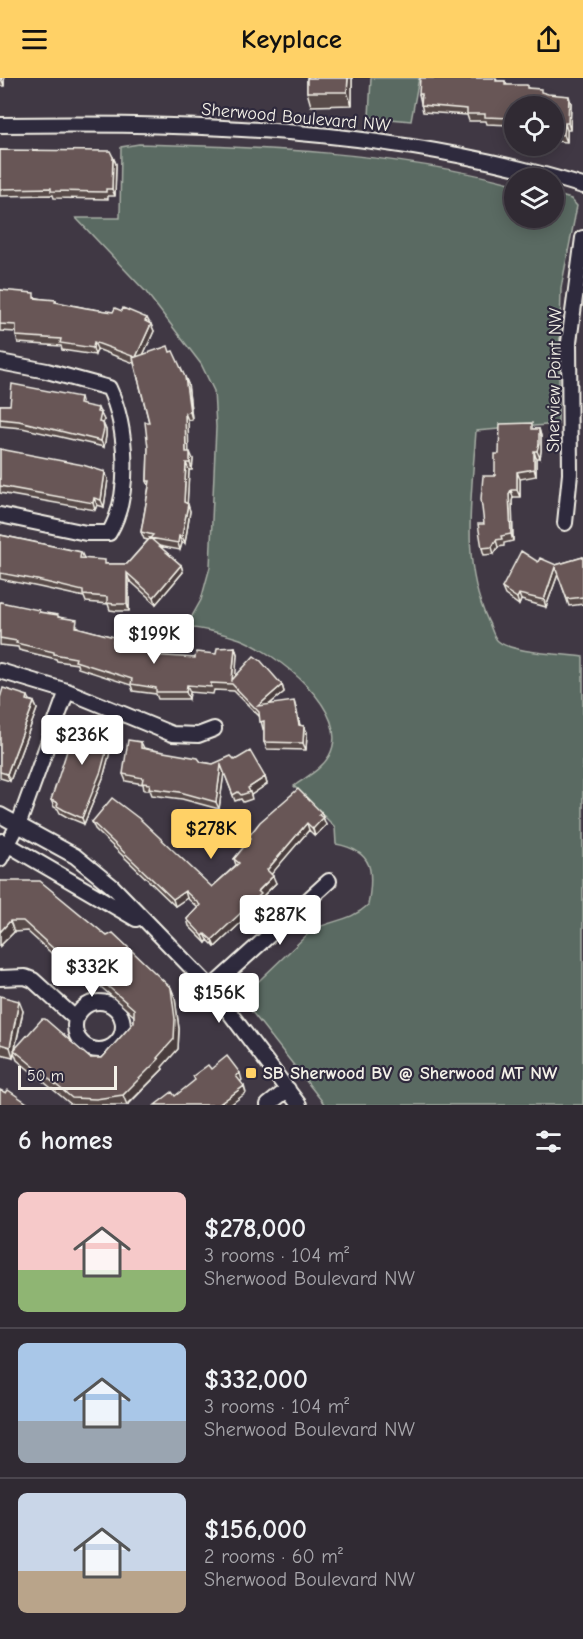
<!DOCTYPE html>
<html lang="en">
<head>
<meta charset="utf-8">
<style>
	body { margin:0; font-family:"Comic Neue",sans-serif; background:#3c363f; color:#f1f3f6; height:100vh; display:flex; flex-direction:column; font-size:22px; white-space:nowrap }
	* { box-sizing:border-box; margin:0 }
	p { font-size:20px; color:#a8a7ac }
	.icon { flex:none; width:33px; height:33px; fill:none; stroke:currentColor; stroke-width:2; stroke-linecap:round; stroke-linejoin:round }
	.map { position:relative; height:1027px; overflow:hidden }
	.side { display:flex; flex-direction:column; background:#302a33; flex:1 }
	.side>* { flex:none }
	.fabs { position:absolute; left:504px; top:18px; display:grid; gap:12px }
	.fabs a { display:grid; place-items:center; width:60px; height:60px; border-radius:50%; background:#302a33; box-shadow:0 3px 15px #0003,0 0 0 2px #4b464e; font-size:30px }
	.scale { position:absolute; left:18px; bottom:15px; width:99px; box-sizing:border-box; padding-left:6px; border:3px solid #f4f1e8; border-top:0; font-size:16px; line-height:21px; white-space:nowrap; color:#f4f1e8; -webkit-text-stroke:4px #2f2a3d; paint-order:stroke }
	.price { position:absolute; translate:-50% -51px; padding:0 14px; border-radius:6px; background:#fff; color:#222; font-size:20px; line-height:39px; filter:drop-shadow(0 2px 3px #0008) }
	.price::after { content:''; position:absolute; left:50%; top:36px; width:18px; height:14px; margin-left:-9px; background:inherit; clip-path:polygon(0 0,100% 0,50% 100%) }
	.price.active { background:#ffd166; color:#111 }
	ul { padding:0; list-style:none }
	li { display:flex; align-items:center; gap:18px; height:150px; padding:0 18px }
	li+li { border-top:2px solid #4b464e }
	li span { display:grid; place-items:center; flex:none; width:168px; height:120px; border-radius:9px; color:#555 }
	li>.icon { margin-inline-start:auto }
	span .icon { width:72px; height:72px; fill:#fffc; stroke-width:1 }
	li b { font-size:26px }
	h2 { display:flex; justify-content:space-between; align-items:center; height:72px; padding:0 18px; font-size:26px }
	header { display:flex; justify-content:space-between; align-items:center; height:78px; padding:0 18px; background:#ffd166; color:#111; font-size:27px; font-weight:800 }
	.map>svg:first-child { display:block }
	.green { fill:#5a6b62; stroke:#a7aea5; stroke-width:1.5 }
	.lines { fill:none; stroke-linecap:round; stroke-linejoin:round }
	.minor-casing { stroke:#f4f1e8; stroke-width:18 }
	.minor { stroke:#2f2a3d; stroke-width:14 }
	.wall { fill:#594b4a; stroke:#f4f1e8; stroke-width:1.5 }
	.shaded-wall { fill:#493d3c; stroke:#f4f1e8; stroke-width:1.5 }
	.building { fill:#685756; stroke:#f4f1e8; stroke-width:1.5 }
	.poi-dot { fill:#ffd166; stroke:#2f2a3d; stroke-width:2 }
	.labels { text-anchor:middle; stroke-width:4.5; stroke-linejoin:round; paint-order:stroke }
	.street-label { font-size:18px; fill:#f4f1e8; stroke:#2f2a3d }
	.poi-label { font-size:18px; font-weight:bold; fill:#f4f1e8; stroke:#2f2a3d; text-anchor:start }
</style>
</head>
<body>
<header><svg class="icon" aria-label="menu" viewBox="0 0 24 24"><path d="M4 6h16M4 12h16M4 18h16"/></svg>Keyplace<svg class="icon" aria-label="share" viewBox="0 0 24 24"><path d="M12 15V3M7 8l5-5 5 5M5 13v7h14v-7"/></svg></header>
<div class="map">
<svg width="583" height="1027" viewBox="0 0 583 1027">
	<rect width="100%" height="100%" fill="#403844"/>
	<filter id="ink" filterUnits="userSpaceOnUse"><feTurbulence type="fractalNoise" baseFrequency=".0167" numOctaves="2"/><feDisplacementMap in="SourceGraphic" scale="12" xChannelSelector="R" yChannelSelector="G"/><feConvolveMatrix kernelMatrix="1 2 1 2 8 2 1 2 1" color-interpolation-filters="sRGB"/></filter>
	<g filter="url(#ink)">
		<path class="green" d="M 371,0 L 419,0 L 411,43 L 369,39 Z
			M 139,66 C 264,69 393,74 514,106 L 514,140 L 554,140 L 554,116 L 571,121 L 577,128 L 561,210 L 558,346 L 476,353 C 472,416 460,483 488,543 C 491,548 493,559 498,563 C 511,575 564,576 583,579 L 583,1027 L 325,1027 L 241,920 L 312,852 C 332,842 351,843 368,827 C 374,794 374,773 336,766 L 335,749 L 294,708 C 306,699 321,692 329,678 C 354,634 276,575 240,561 C 222,555 204,551 186,549 L 201,522 L 210,489 L 216,349 L 214,313 L 201,286 L 146,214 L 76,140 L 120,140 L 121,69 Z"/>
		<g class="lines">
			<defs>
				<path id="minor" d="M 0,47 C 197,44 394,50 583,108
					M 0,284 L 47,293 L 109,310 C 127,348 132,417 109,455 L 86,455 L 0,437
					M 565,445 L 570,396 L 569,264 L 583,160
					M 0,593 L 67,613 L 172,656 L 198,657 L 214,651
					M 0,737 L 75,778 L 113,809 L 211,910 L 299,1027
					M 2,763 L 136,841
					M 0,781 L 19,745 L 67,613
					M 0,900 L 25,899 L 33,902 L 76,941
					M 211,910 L 329,803
					M75 948a24 24 0 1 1 48 0a24 24 0 1 1-48 0Z
					M 268,1027 L 288,1011"/>
			</defs>
			<use href="#minor" class="minor-casing"/>
			<use href="#minor" class="minor"/>
		</g>
		<path class="wall" d="M 0,0 L 4,0 L 4,8 L 0,8 Z
			M 307,0 L 352,0 L 352,27 L 311,28 L 307,14 Z
			M 496,0 L 497,3 L 505,3 L 507,7 L 528,10 L 571,25 L 570,52 L 567,52 L 567,64 L 554,63 L 554,28 L 514,28 L 514,53 L 513,53 L 511,47 L 487,46 L 486,43 L 469,43 L 467,37 L 423,34 L 419,16 Z
			M 0,72 L 113,79 L 116,86 L 115,118 L 108,118 L 108,121 L 54,120 L 53,117 L 0,118 Z
			M 0,212 L 86,230 L 113,234 L 122,233 L 147,240 L 154,253 L 143,277 L 170,274 L 185,299 L 188,306 L 192,341 L 188,342 L 188,374 L 193,381 L 192,392 L 189,392 L 187,426 L 190,433 L 185,465 L 182,465 L 180,472 L 159,468 L 181,487 L 183,494 L 156,526 L 129,502 L 129,533 L 117,533 L 110,532 L 108,526 L 86,524 L 84,519 L 39,509 L 0,501 L 0,457 L 81,474 L 84,480 L 106,486 L 127,486 L 148,462 L 144,461 L 141,454 L 149,408 L 147,403 L 149,344 L 134,285 L 97,271 L 95,277 L 62,272 L 61,268 L 18,265 L 16,258 L 16,254 L 0,253 Z
			M 80,319 L 82,327 L 100,334 L 104,342 L 103,345 L 106,352 L 106,358 L 104,369 L 22,350 L 0,348 L 0,327 L 10,327 Z
			M 534,351 L 539,351 L 541,358 L 541,373 L 540,380 L 536,380 L 536,398 L 520,401 L 520,419 L 513,419 L 512,423 L 513,463 L 504,465 L 504,468 L 498,469 L 494,476 L 484,477 L 482,470 L 484,446 L 499,376 Z
			M 0,371 L 108,401 L 104,429 L 97,427 L 95,432 L 0,415 Z
			M 583,479 L 583,526 L 569,528 L 558,496 L 546,529 L 521,522 L 519,527 L 505,517 L 502,510 L 538,484 L 556,487 Z
			M 0,524 L 59,539 L 79,549 L 79,550 L 114,559 L 116,565 L 155,578 L 195,580 L 216,576 L 235,569 L 237,576 L 235,598 L 282,607 L 284,614 L 270,626 L 296,630 L 300,647 L 307,654 L 306,672 L 267,671 L 264,664 L 264,650 L 263,651 L 260,639 L 234,613 L 214,612 L 213,616 L 190,614 L 189,621 L 158,621 L 156,616 L 133,613 L 131,607 L 78,590 L 77,586 L 57,583 L 56,581 L 19,572 L 18,569 L 0,567 Z
			M 28,618 L 30,622 L 34,624 L 37,631 L 10,703 L 0,700 L 0,620 Z
			M 115,655 L 103,700 L 84,746 L 67,739 L 60,735 L 58,731 L 54,729 L 51,722 Z
			M 141,664 L 144,670 L 201,684 L 213,686 L 235,682 L 265,699 L 267,706 L 251,717 L 252,721 L 243,724 L 241,721 L 235,723 L 224,694 L 219,731 L 182,721 L 152,717 L 150,712 L 144,712 L 143,706 L 126,703 L 123,696 Z
			M 321,734 L 326,747 L 315,758 L 309,752 L 271,796 L 276,805 L 262,819 L 264,823 L 215,869 L 208,862 L 206,865 L 189,848 L 187,841 L 198,830 L 187,820 L 175,828 L 95,751 L 92,744 L 212,809 L 236,787 L 234,781 L 250,762 L 249,758 Z
			M 0,803 L 107,858 L 171,910 L 175,920 L 179,951 L 178,971 L 162,989 L 163,991 L 128,1027 L 72,1027 L 17,982 L 14,974 L 13,979 L 0,976 L 0,918 L 23,933 L 15,971 L 90,980 L 102,980 L 134,944 L 134,938 L 76,887 L 69,891 L 27,853 L 14,854 L 0,868 Z"/>
		<path class="shaded-wall" d="M 1,0 L 4,0 L 4,8 Z
			M 348,0 L 352,0 L 352,27 L 347,14 Z
			M 569,18 L 571,25 L 570,52 L 568,45 Z
			M 565,45 L 567,52 L 567,64 L 564,57 Z
			M 113,79 L 116,86 L 115,118 L 112,111 Z
			M 151,246 L 154,253 L 139,286 L 136,279 Z
			M 94,264 L 97,271 L 95,277 L 93,270 Z
			M 185,299 L 188,306 L 192,341 L 190,334 Z
			M 98,330 L 104,342 L 102,351 L 99,344 L 97,334 Z
			M 185,335 L 188,342 L 189,381 L 186,374 Z
			M 103,345 L 106,352 L 106,358 L 104,369 L 101,363 Z
			M 539,351 L 541,358 L 541,373 L 540,380 L 537,373 Z
			M 534,373 L 536,380 L 536,398 L 534,391 Z
			M 190,374 L 193,381 L 192,392 L 190,385 Z
			M 186,385 L 189,392 L 187,431 L 184,424 Z
			M 105,394 L 108,401 L 104,429 L 101,422 Z
			M 517,394 L 520,401 L 520,419 L 517,412 Z
			M 511,412 L 513,419 L 512,423 L 513,463 L 511,456 L 509,416 Z
			M 94,420 L 97,427 L 95,432 L 93,425 Z
			M 188,426 L 190,433 L 185,465 L 182,458 Z
			M 179,458 L 182,465 L 180,472 L 178,465 Z
			M 496,462 L 498,469 L 494,476 L 492,469 Z
			M 181,487 L 183,494 L 156,526 L 154,519 Z
			M 555,489 L 558,496 L 546,529 L 544,522 Z
			M 127,495 L 129,502 L 129,533 L 127,526 Z
			M 519,516 L 521,522 L 519,527 L 517,520 Z
			M 235,569 L 237,576 L 235,609 L 232,602 Z
			M 187,607 L 190,614 L 189,621 L 186,614 Z
			M 282,607 L 284,614 L 260,634 L 258,628 Z
			M 294,623 L 296,630 L 301,654 L 299,647 Z
			M 34,624 L 37,631 L 10,703 L 7,696 Z
			M 113,648 L 115,655 L 103,700 L 84,746 L 82,740 Z
			M 304,648 L 307,654 L 306,672 L 303,665 Z
			M 221,687 L 224,694 L 219,731 L 216,724 Z
			M 265,699 L 267,706 L 251,717 L 248,710 Z
			M 321,734 L 326,747 L 315,758 L 313,751 L 319,737 Z
			M 307,745 L 309,752 L 269,799 L 267,792 Z
			M 273,798 L 276,805 L 262,819 L 264,823 L 215,869 L 212,862 Z
			M 185,813 L 187,820 L 175,828 L 173,821 Z
			M 10,843 L 14,854 L 0,868 L 0,854 Z
			M 205,856 L 208,862 L 206,865 L 203,858 Z
			M 171,910 L 175,920 L 179,951 L 178,971 L 162,989 L 163,991 L 127,1027 L 123,1017 L 157,980 Z
			M 19,923 L 23,933 L 13,979 L 10,969 Z
			M 240,995 L 242,1002 L 239,1005 L 236,998 Z
			M 244,1008 L 246,1015 L 230,1027 L 218,1027 Z"/>
		<path class="building" d="M 307,0 L 348,0 L 347,14 L 307,14 Z
			M 420,0 L 496,0 L 496,3 L 505,3 L 505,7 L 527,7 L 527,10 L 541,11 L 541,14 L 548,16 L 569,18 L 568,45 L 565,45 L 564,57 L 554,56 L 554,28 L 514,28 L 514,46 L 510,46 L 511,40 L 485,39 L 485,36 L 467,36 L 467,31 L 421,27 L 422,16 L 419,16 Z
			M 0,72 L 110,73 L 113,79 L 112,111 L 106,111 L 106,114 L 51,113 L 51,110 L 0,111 Z
			M 0,212 L 34,215 L 34,220 L 56,222 L 55,224 L 86,230 L 113,234 L 115,230 L 122,233 L 123,230 L 147,240 L 145,243 L 151,246 L 136,279 L 168,268 L 170,274 L 173,273 L 185,299 L 190,334 L 185,335 L 186,374 L 190,374 L 190,385 L 186,385 L 184,424 L 188,426 L 182,458 L 179,458 L 178,465 L 150,460 L 181,487 L 154,519 L 127,495 L 127,526 L 114,526 L 107,525 L 107,519 L 83,517 L 83,513 L 37,502 L 0,495 L 0,457 L 81,474 L 80,480 L 105,482 L 105,486 L 127,486 L 153,457 L 141,454 L 150,403 L 147,403 L 148,370 L 145,344 L 149,344 L 133,280 L 135,279 L 94,264 L 93,270 L 60,265 L 61,261 L 16,258 L 16,247 L 0,246 Z
			M 12,306 L 80,319 L 79,326 L 98,330 L 97,334 L 101,335 L 99,344 L 103,345 L 104,351 L 101,363 L 19,343 L 0,341 L 0,327 L 10,327 Z
			M 532,345 L 532,351 L 539,351 L 539,366 L 537,373 L 534,373 L 534,391 L 517,394 L 517,412 L 511,412 L 509,416 L 511,456 L 501,458 L 502,461 L 496,462 L 492,469 L 482,470 L 478,446 L 484,446 L 481,421 L 483,398 L 495,398 L 495,376 L 499,376 L 500,346 Z
			M 0,371 L 83,387 L 105,394 L 101,422 L 94,420 L 93,425 L 0,408 Z
			M 521,473 L 538,484 L 540,480 L 556,487 L 583,479 L 583,519 L 567,521 L 555,489 L 544,522 L 519,516 L 517,520 L 502,510 Z
			M 0,524 L 39,532 L 39,534 L 58,537 L 58,539 L 77,542 L 76,549 L 114,559 L 113,564 L 152,571 L 152,577 L 195,580 L 196,574 L 216,576 L 217,570 L 235,569 L 232,602 L 254,578 L 261,583 L 282,607 L 258,628 L 294,623 L 299,647 L 304,648 L 303,665 L 264,664 L 264,643 L 260,644 L 259,634 L 232,606 L 211,605 L 211,609 L 187,607 L 186,614 L 156,614 L 156,610 L 131,606 L 132,601 L 75,583 L 76,580 L 54,576 L 54,574 L 16,565 L 17,563 L 0,560 Z
			M 3,610 L 28,618 L 27,622 L 34,624 L 7,696 L 0,694 L 0,620 Z
			M 78,639 L 90,643 L 91,640 L 113,648 L 101,693 L 82,740 L 64,732 L 57,728 L 58,725 L 51,722 Z
			M 128,662 L 141,664 L 141,670 L 198,680 L 201,684 L 213,686 L 231,678 L 235,682 L 250,673 L 265,699 L 248,710 L 250,714 L 241,717 L 238,714 L 233,717 L 221,687 L 216,724 L 180,714 L 149,710 L 150,706 L 142,705 L 143,700 L 123,696 Z
			M 298,711 L 321,734 L 319,737 L 323,740 L 313,751 L 307,745 L 267,792 L 273,798 L 258,813 L 261,816 L 212,862 L 205,856 L 203,858 L 187,841 L 200,827 L 185,813 L 173,821 L 92,744 L 112,720 L 141,742 L 212,809 L 239,785 L 234,781 L 251,760 L 249,758 L 260,744 Z
			M 0,803 L 40,803 L 107,858 L 113,855 L 171,910 L 175,941 L 174,961 L 157,980 L 159,981 L 123,1017 L 96,1021 L 72,1020 L 14,972 L 42,941 L 45,941 L 90,980 L 102,980 L 134,944 L 134,931 L 72,877 L 65,881 L 23,843 L 10,843 L 0,854 Z
			M 0,918 L 19,923 L 10,969 L 0,966 Z
			M 227,978 L 240,995 L 236,998 L 244,1008 L 218,1027 L 155,1027 L 172,1014 L 175,1018 L 195,1002 L 193,998 L 208,987 L 211,991 Z
			M 0,1012 L 6,1015 L 8,1012 L 30,1027 L 0,1027 Z"/>
	</g>
	<rect class="poi-dot" x="245" y="989" width="12" height="12" rx="3"/>
	<g class="labels">
		<g class="street-label">
			<text transform="translate(296 39) rotate(5)" y="6">Sherwood Boulevard NW</text>
			<text transform="translate(554 302) rotate(-89)" y="6">Sherview Point NW</text>
		</g>
		<g class="poi-label">
			<text x="263" y="1001">SB Sherwood BV @ Sherwood MT NW</text>
		</g>
	</g>
</svg>
<div class="fabs">
<a><svg class="icon" aria-label="locate" viewBox="0 0 24 24"><circle cx="12" cy="12" r="6"/><path d="M12 2v4M12 18v4M2 12h4M18 12h4"/></svg></a>
<a><svg class="icon" aria-label="layers" viewBox="0 0 24 24"><path d="M12 4l9 5-9 5-9-5zM3 14l9 5 9-5"/></svg></a>
</div>
<div class="scale">50 m</div>
<b class="price" style="left:154px;top:587px">$199K</b>
<b class="price" style="left:82px;top:688px">$236K</b>
<b class="price active" style="left:211px;top:782px">$278K</b>
<b class="price" style="left:280px;top:868px">$287K</b>
<b class="price" style="left:92px;top:920px">$332K</b>
<b class="price" style="left:219px;top:946px">$156K</b>
</div>
<section class="side">
<h2>6 homes<svg class="icon" aria-label="filters" viewBox="0 0 24 24"><path d="M4 7h16M4 17h16"/><circle cx="9" cy="7" r="2"/><circle cx="15" cy="17" r="2"/></svg></h2>
<ul>
<li><span style="background:linear-gradient(#f6c9c9 65%,#8fb573 0)"><svg class="icon" aria-label="home" viewBox="0 0 24 24"><path d="M3 11l9-7 9 7M6 9v11h12V9"/></svg></span><div><b>$278,000</b><p>3 rooms · 104 m²</p><p>Sherwood Boulevard NW</p></div></li>
<li><span style="background:linear-gradient(#a9c7e8 65%,#9aa5b1 0)"><svg class="icon" aria-label="home" viewBox="0 0 24 24"><path d="M3 11l9-7 9 7M6 9v11h12V9"/></svg></span><div><b>$332,000</b><p>3 rooms · 104 m²</p><p>Sherwood Boulevard NW</p></div></li>
<li><span style="background:linear-gradient(#c9d6e8 65%,#b9a48a 0)"><svg class="icon" aria-label="home" viewBox="0 0 24 24"><path d="M3 11l9-7 9 7M6 9v11h12V9"/></svg></span><div><b>$156,000</b><p>2 rooms · 60 m²</p><p>Sherwood Boulevard NW</p></div></li>
</ul>
</section>
</body>
</html>
